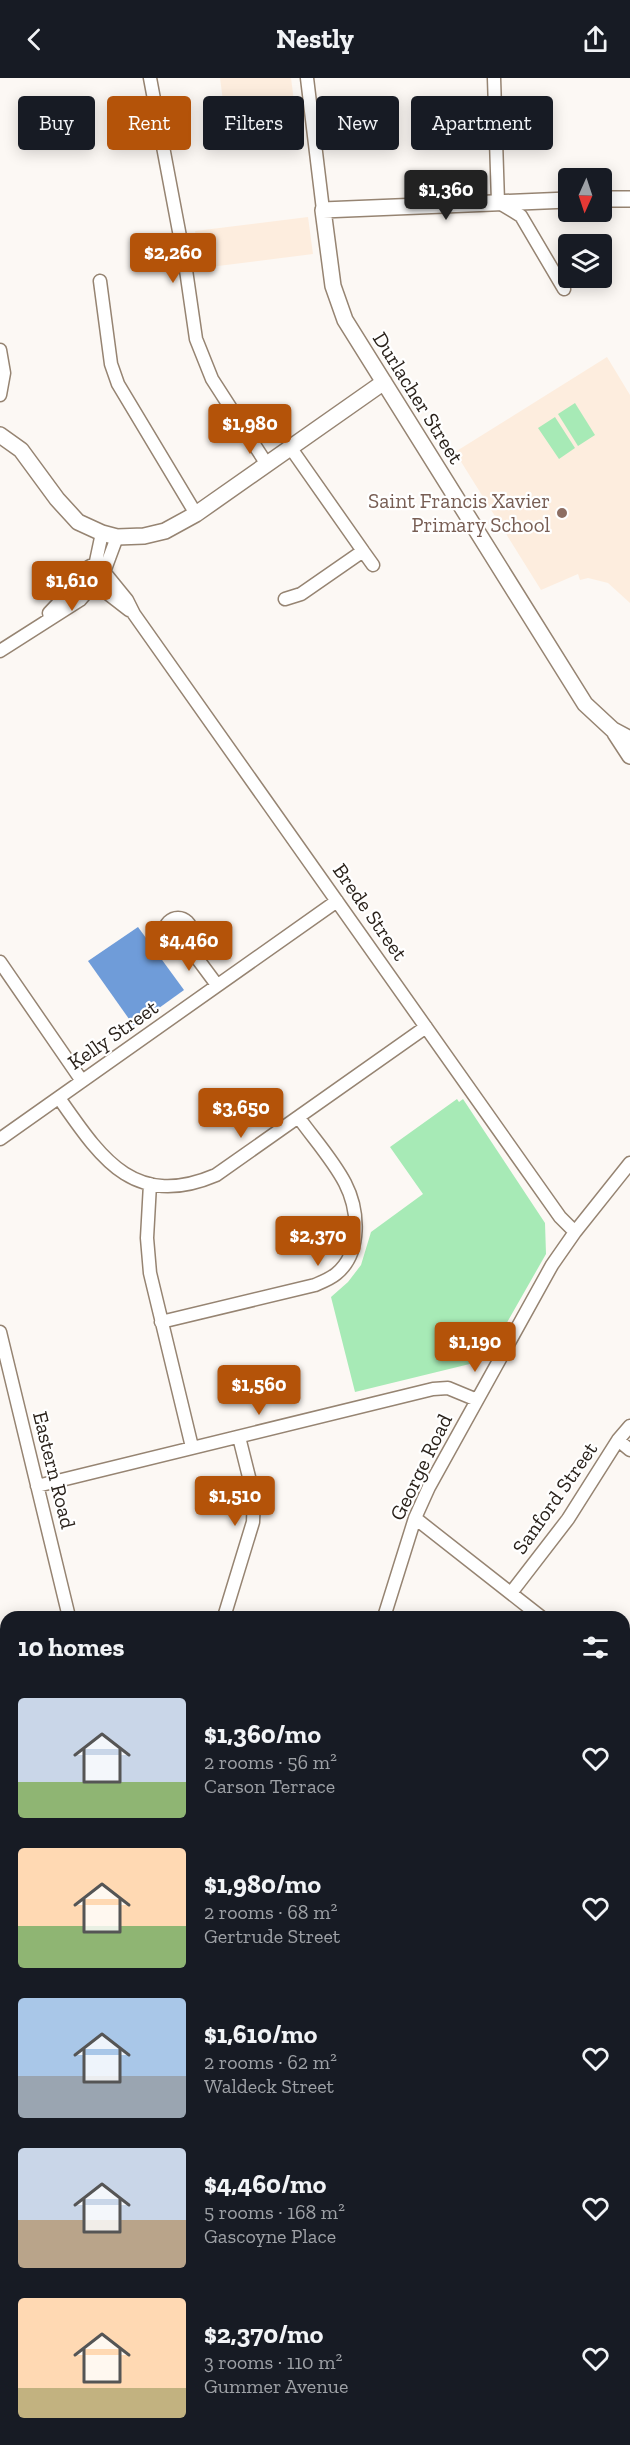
<!DOCTYPE html>
<html lang="en">
<head>
<meta charset="utf-8">
<style>
	body { margin:0; font-family:"Zilla Slab",serif; background:#20242c; color:#f1f3f6; height:100vh; display:flex; flex-direction:column; font-size:22px; white-space:nowrap }
	* { box-sizing:border-box; margin:0 }
	p { font-size:20px; color:#9ea1a6 }
	.icon { flex:none; width:33px; height:33px; fill:none; stroke:currentColor; stroke-width:2; stroke-linecap:round; stroke-linejoin:round }
	.map { position:relative; flex:1; overflow:hidden }
	.details { position:absolute; left:0px; top:1533px; width:630px; height:834px; display:flex; flex-direction:column; background:#171b24; border-radius:18px 18px 0 0; box-shadow:0 3px 15px #0003 }
	.details>* { flex:none }
	.top-card { position:absolute; left:18px; top:18px; width:594px; height:54px; display:flex; gap:12px }
	.needle { width:39px; rotate:183deg }
	.tools { position:absolute; left:558px; top:90px; display:grid; gap:12px }
	.tools a { display:grid; place-items:center; width:54px; height:54px; border-radius:6px; background:#171b24; box-shadow:0 3px 15px #0003; font-size:30px }
	.price { position:absolute; translate:-50% -51px; padding:0 14px; border-radius:6px; background:#b45309; color:#fff; font-size:20px; line-height:39px; filter:drop-shadow(0 2px 3px #0008) }
	.price::after { content:''; position:absolute; left:50%; top:36px; width:18px; height:14px; margin-left:-9px; background:inherit; clip-path:polygon(0 0,100% 0,50% 100%) }
	.price.active { background:#222; color:#fff }
	ul { padding:0; list-style:none }
	li { display:flex; align-items:center; gap:18px; height:150px; padding:0 18px }
	li span { display:grid; place-items:center; flex:none; width:168px; height:120px; border-radius:6px; color:#555 }
	li>.icon { margin-inline-start:auto }
	span .icon { width:72px; height:72px; fill:#fffc; stroke-width:1 }
	li b { font-size:26px }
	h2 { display:flex; justify-content:space-between; align-items:center; height:72px; padding:0 18px; font-size:26px }
	.tag { padding:0 21px; border-radius:6px; background:#171b24; box-shadow:0 3px 15px #0003; font-size:21px; line-height:54px }
	.tag.active { background:#b45309; color:#fff }
	header { display:flex; justify-content:space-between; align-items:center; height:78px; padding:0 18px; background:#171b24; font-size:27px; font-weight:800 }
	.map>svg:first-child { display:block }
	.built { fill:#fdedde }
	.green { fill:#a7eab6 }
	.water { fill:#6f9cd9 }
	.lines { fill:none; stroke-linecap:round; stroke-linejoin:round }
	.minor-casing { stroke:#968472; stroke-width:15 }
	.major-casing { stroke:#968472; stroke-width:18 }
	.minor { stroke:#fff; stroke-width:12 }
	.major { stroke:#fff; stroke-width:15 }
	.education-dot { fill:#8d6e63; stroke:#fff; stroke-width:2 }
	.labels { text-anchor:middle; stroke-width:4.5; stroke-linejoin:round; paint-order:stroke }
	.street-label { font-size:21px; fill:#2a221b; stroke:#fff }
	.education-label { font-size:21px; fill:#785e54; stroke:#fff; text-anchor:end }
</style>
</head>
<body>
<header><svg class="icon" aria-label="back" viewBox="0 0 24 24"><path d="M15 5l-7 7 7 7"/></svg>Nestly<svg class="icon" aria-label="share" viewBox="0 0 24 24"><path d="M12 15V3M7 8l5-5 5 5M5 13v7h14v-7"/></svg></header>
<div class="map">
<svg width="630" height="2367" viewBox="0 0 630 2367">
	<rect width="100%" height="100%" fill="#fcf8f4"/>
	<path class="built" d="M 220,0 L 291,0 L 296,38 L 226,46 Z
		M 308,139 L 313,176 L 202,190 L 195,153 Z
		M 607,279 L 630,317 L 630,525 L 608,505 L 588,500 L 580,502 L 578,496 L 541,512 L 455,374 Z
		M 0,1853 L 6,1856 L 6,2338 L 0,2351 Z
		M 252,2361 L 364,2361 L 361,2367 L 265,2367 Z"/>
	<path class="green" d="M 575,325 L 595,357 L 578,368 L 558,336 Z
		M 555,339 L 575,370 L 559,381 L 538,350 Z
		M 457,1021 L 459,1024 L 463,1021 L 545,1145 L 546,1176 L 489,1276 L 482,1283 L 355,1314 L 331,1219 L 348,1204 L 361,1187 L 371,1154 L 423,1116 L 390,1069 Z"/>
	<path class="water" d="M 138,849 L 184,912 L 134,948 L 88,883 Z"/>
	<g class="lines">
		<defs>
			<path id="minor" d="M 150,0 L 185,185 L 196,261 L 212,301 L 266,385
				M 307,0 L 323,132
				M 494,0 L 498,124 L 521,138 L 564,211
				M 100,203 L 111,286 L 118,306 L 196,436
				M 0,272 L 4,295 L 0,317
				M 363,473 L 373,487
				M84 498a11 11 0 1 1 22 0a11 11 0 1 1-22 0Z
				M 95,488 L 102,455
				M 104,494 L 117,459
				M 105,495 L 127,522 L 134,536 L 560,1139 L 575,1154
				M 98,508 L 129,532
				M 285,521 L 301,516 L 363,473 L 290,369
				M 49,535 L 84,498
				M 0,573 L 80,522 L 92,508
				M165 853a13 13 0 1 1 26 0a13 13 0 1 1-26 0Z
				M 185,864 L 217,907
				M 0,884 L 82,1003
				M 59,1020 C 101,1080 134,1132 216,1097 L 426,949
				M 0,1061 L 337,823
				M 150,1106 L 147,1160 L 150,1195 L 192,1369
				M 161,1244 L 315,1207 C 322,1204 330,1201 336,1196 C 362,1175 359,1132 345,1105 C 333,1082 314,1061 299,1040
				M 0,1254 L 69,1539
				M 618,1362 L 630,1372
				M 37,1408 L 433,1311 L 448,1310 L 477,1322
				M 415,1440 L 541,1539
				M 511,1515 L 568,1441 L 618,1362 L 630,1348
				M 224,1539 L 253,1444 L 254,1419 L 239,1359
				M 384,1539 L 415,1440 L 429,1409 L 552,1187 L 575,1154 L 630,1085
				M 624,1606 L 630,1611
				M 0,1796 L 5,1817 L 2,1839
				M 624,1848 L 630,1852
				M 624,2143 L 628,2137
				M 624,2241 L 630,2245
				M 221,2361 L 234,2367
				M 13,2367 L 16,2361
				M 487,2367 L 489,2361"/>
			<path id="major" d="M 602,121 L 630,121
				M 568,122 L 323,132 L 333,208 L 345,242 L 585,626 L 613,652 L 630,661
				M 0,357 L 21,372 L 57,421 L 78,444 L 102,455 L 117,459 L 144,458 L 165,453 L 196,436 L 384,304
				M 615,655 L 630,678
				M 624,1877 L 630,1869
				M 624,1909 L 630,1901
				M 379,2367 L 382,2361
				M 400,2367 L 403,2361"/>
		</defs>
		<use href="#minor" class="minor-casing"/>
		<use href="#major" class="major-casing"/>
		<use href="#minor" class="minor"/>
		<use href="#major" class="major"/>
	</g>
	<circle class="education-dot" cx="562" cy="435" r="6"/>
	<g class="labels">
		<g class="street-label">
			<text transform="translate(418 320) rotate(58)" y="7">Durlacher Street</text>
			<text transform="translate(370 834) rotate(55)" y="7">Brede Street</text>
			<text transform="translate(113 957) rotate(-35)" y="7">Kelly Street</text>
			<text transform="translate(421 1389) rotate(-64)" y="7">George Road</text>
			<text transform="translate(54 1392) rotate(76)" y="7">Eastern Road</text>
			<text transform="translate(555 1420) rotate(-55)" y="7">Sanford Street</text>
		</g>
		<g class="education-label">
			<text x="550" y="430">Saint Francis Xavier<tspan x="550" dy="24">Primary School</tspan></text>
		</g>
	</g>
</svg>
<div class="tools">
<a><svg class="needle" viewBox="-14 -14 28 28"><path d="M0-13l5 13h-10z" fill="#e53935"/><path d="M0 13l5-13h-10z" fill="#9ea1a6"/></svg></a>
<a><svg class="icon" aria-label="layers" viewBox="0 0 24 24"><path d="M12 4l9 5-9 5-9-5zM3 14l9 5 9-5"/></svg></a>
</div>
<b class="price active" style="left:446px;top:143px">$1,360</b>
<b class="price" style="left:173px;top:206px">$2,260</b>
<b class="price" style="left:250px;top:377px">$1,980</b>
<b class="price" style="left:72px;top:534px">$1,610</b>
<b class="price" style="left:189px;top:894px">$4,460</b>
<b class="price" style="left:241px;top:1061px">$3,650</b>
<b class="price" style="left:318px;top:1189px">$2,370</b>
<b class="price" style="left:475px;top:1295px">$1,190</b>
<b class="price" style="left:259px;top:1338px">$1,560</b>
<b class="price" style="left:235px;top:1449px">$1,510</b>
<div class="top-card">
<a class="tag">Buy</a>
<a class="tag active">Rent</a>
<a class="tag">Filters</a>
<a class="tag">New</a>
<a class="tag">Apartment</a>
</div>
<section class="details">
<h2>10 homes<svg class="icon" aria-label="filters" viewBox="0 0 24 24"><path d="M4 7h16M4 17h16"/><circle cx="9" cy="7" r="2"/><circle cx="15" cy="17" r="2"/></svg></h2>
<ul>
<li><span style="background:linear-gradient(#c9d6e8 70%,#8fb573 0)"><svg class="icon" aria-label="home" viewBox="0 0 24 24"><path d="M3 11l9-7 9 7M6 9v11h12V9"/></svg></span><div><b>$1,360/mo</b><p>2 rooms · 56 m²</p><p>Carson Terrace</p></div><svg class="icon" aria-label="heart" viewBox="0 0 24 24"><path d="M12 20l-8-8c-3-5 5-10 8-4 3-6 11-1 8 4z"/></svg></li>
<li><span style="background:linear-gradient(#ffd9b3 65%,#8fb573 0)"><svg class="icon" aria-label="home" viewBox="0 0 24 24"><path d="M3 11l9-7 9 7M6 9v11h12V9"/></svg></span><div><b>$1,980/mo</b><p>2 rooms · 68 m²</p><p>Gertrude Street</p></div><svg class="icon" aria-label="heart" viewBox="0 0 24 24"><path d="M12 20l-8-8c-3-5 5-10 8-4 3-6 11-1 8 4z"/></svg></li>
<li><span style="background:linear-gradient(#a9c7e8 65%,#9aa5b1 0)"><svg class="icon" aria-label="home" viewBox="0 0 24 24"><path d="M3 11l9-7 9 7M6 9v11h12V9"/></svg></span><div><b>$1,610/mo</b><p>2 rooms · 62 m²</p><p>Waldeck Street</p></div><svg class="icon" aria-label="heart" viewBox="0 0 24 24"><path d="M12 20l-8-8c-3-5 5-10 8-4 3-6 11-1 8 4z"/></svg></li>
<li><span style="background:linear-gradient(#c9d6e8 60%,#b9a48a 0)"><svg class="icon" aria-label="home" viewBox="0 0 24 24"><path d="M3 11l9-7 9 7M6 9v11h12V9"/></svg></span><div><b>$4,460/mo</b><p>5 rooms · 168 m²</p><p>Gascoyne Place</p></div><svg class="icon" aria-label="heart" viewBox="0 0 24 24"><path d="M12 20l-8-8c-3-5 5-10 8-4 3-6 11-1 8 4z"/></svg></li>
<li><span style="background:linear-gradient(#ffd9b3 75%,#c2b280 0)"><svg class="icon" aria-label="home" viewBox="0 0 24 24"><path d="M3 11l9-7 9 7M6 9v11h12V9"/></svg></span><div><b>$2,370/mo</b><p>3 rooms · 110 m²</p><p>Gummer Avenue</p></div><svg class="icon" aria-label="heart" viewBox="0 0 24 24"><path d="M12 20l-8-8c-3-5 5-10 8-4 3-6 11-1 8 4z"/></svg></li>
</ul>
</section>
</div>
</body>
</html>
